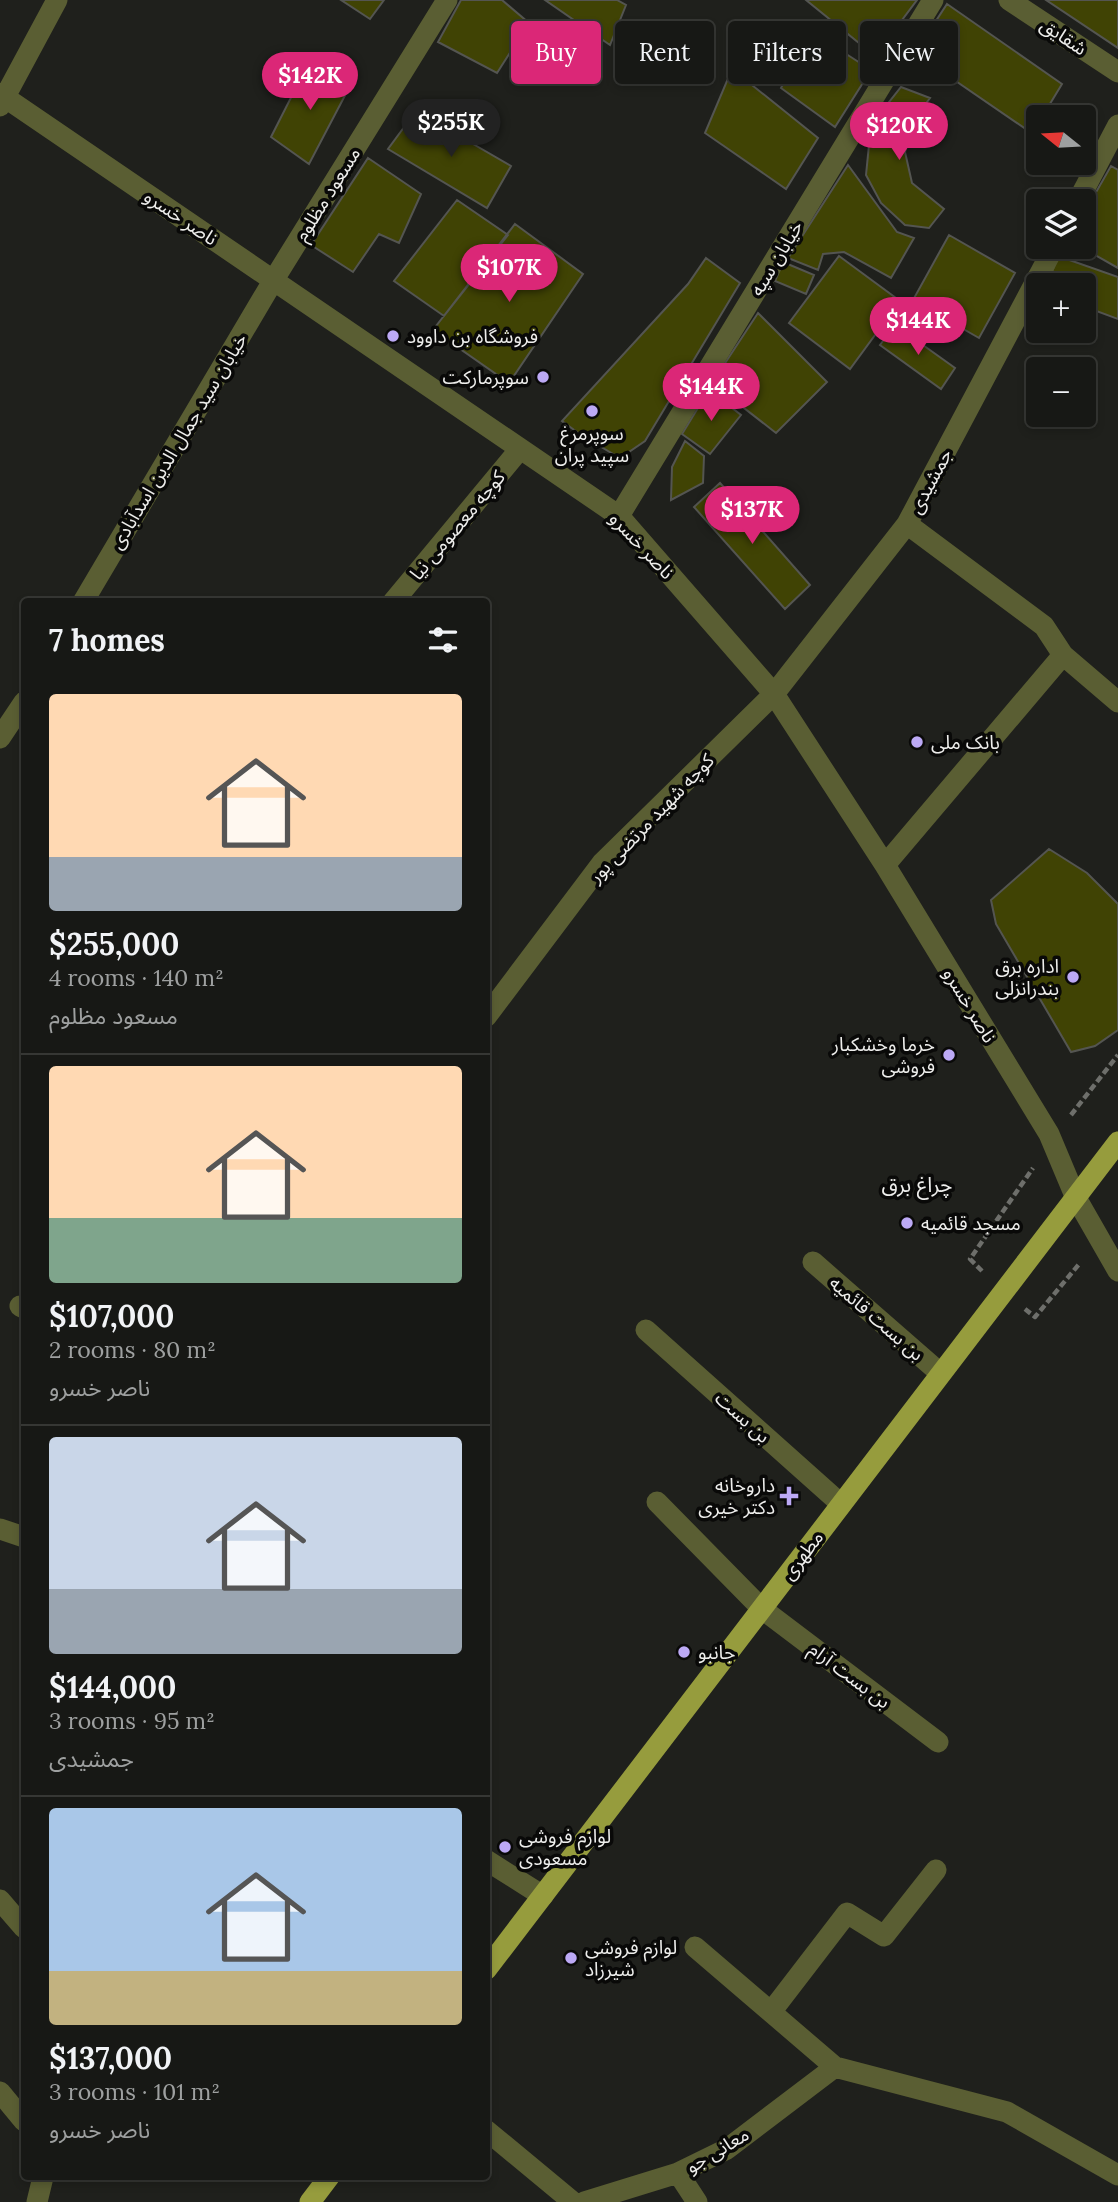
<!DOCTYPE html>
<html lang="en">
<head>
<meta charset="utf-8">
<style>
	body { margin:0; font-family:Lora,"Noto Sans Arabic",serif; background:#242522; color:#f1f3f6; height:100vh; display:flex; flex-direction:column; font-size:26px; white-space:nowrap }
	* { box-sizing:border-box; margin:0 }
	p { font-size:23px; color:#9ea0a0 }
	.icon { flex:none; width:38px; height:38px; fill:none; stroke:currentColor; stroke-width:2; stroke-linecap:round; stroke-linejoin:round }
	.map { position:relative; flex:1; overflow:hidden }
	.panel { position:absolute; left:21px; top:598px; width:469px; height:1582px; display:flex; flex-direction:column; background:#171815; border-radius:7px; box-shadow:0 4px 10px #0003,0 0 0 2px #363734 }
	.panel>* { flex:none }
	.hud { position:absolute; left:511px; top:21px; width:500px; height:63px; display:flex; gap:14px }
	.needle { width:46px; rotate:288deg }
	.tools { position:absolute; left:1026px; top:105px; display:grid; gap:14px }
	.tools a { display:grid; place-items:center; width:70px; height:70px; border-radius:7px; background:#171815; box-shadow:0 4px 10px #0003,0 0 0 2px #363734; font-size:35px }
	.price { position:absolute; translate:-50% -60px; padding:0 16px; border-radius:24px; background:#db2777; color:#fff; font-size:23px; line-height:46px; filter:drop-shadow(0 2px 4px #0008) }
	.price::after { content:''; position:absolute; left:50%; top:42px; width:21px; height:16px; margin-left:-10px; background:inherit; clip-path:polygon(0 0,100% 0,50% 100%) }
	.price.active { background:#222; color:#fff }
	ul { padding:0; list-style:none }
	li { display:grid; align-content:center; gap:14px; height:371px; padding:0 28px }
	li+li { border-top:2px solid #363734 }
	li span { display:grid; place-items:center; height:217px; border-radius:7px; color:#555 }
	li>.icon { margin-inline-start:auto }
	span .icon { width:126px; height:126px; fill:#fffc; stroke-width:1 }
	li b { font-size:30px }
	h2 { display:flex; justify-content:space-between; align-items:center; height:84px; padding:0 28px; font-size:30px }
	.tag { padding:0 24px; border-radius:7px; background:#171815; box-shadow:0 4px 10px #0003,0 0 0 2px #363734; font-size:24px; line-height:63px }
	.tag.active { background:#db2777; color:#fff }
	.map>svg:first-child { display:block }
	.building { fill:#404304; stroke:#545551; stroke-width:2 }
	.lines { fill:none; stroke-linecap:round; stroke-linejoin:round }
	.path { stroke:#6e6f6b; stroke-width:4.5; stroke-dasharray:7 3.5; stroke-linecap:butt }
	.minor { stroke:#5a5e33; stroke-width:21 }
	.major { stroke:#969c3d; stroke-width:21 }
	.poi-dot { fill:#bca9f5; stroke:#090908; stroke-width:2.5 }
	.labels { text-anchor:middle; stroke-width:7; stroke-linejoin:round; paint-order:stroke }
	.street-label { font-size:19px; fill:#eeeeec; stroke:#090908 }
	.poi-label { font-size:19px; fill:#eeeeec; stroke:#090908; text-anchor:start }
	.neighbourhood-label { font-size:21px; fill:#eeeeec; stroke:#090908 }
</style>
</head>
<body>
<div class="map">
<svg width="1118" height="2202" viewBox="0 0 1118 2202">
	<rect width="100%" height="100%" fill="#1f201c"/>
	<path class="building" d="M 341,0 L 384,0 L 370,19 Z
		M 461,0 L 502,0 L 529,23 L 497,73 L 438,42 Z
		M 545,0 L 617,0 L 626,5 L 610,45 Z
		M 806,0 L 917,0 L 875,56 Z
		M 1046,0 L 1118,0 L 1118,48 Z
		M 947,4 L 1062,84 L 1042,117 L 1038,117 L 1038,125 L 1033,134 L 915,53 Z
		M 812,32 L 871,70 L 835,127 L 781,88 Z
		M 308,64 L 351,84 L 309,164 L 271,137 Z
		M 732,69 L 818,138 L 786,189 L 705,133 Z
		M 901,87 L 930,98 L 916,117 L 905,152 L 912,183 L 944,209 L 929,228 L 905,225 L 881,203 L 866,175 L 871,125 Z
		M 416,111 L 511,166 L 487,208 L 388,149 Z
		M 368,158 L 421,194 L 399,243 L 379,234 L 353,272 L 311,245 Z
		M 848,165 L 897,232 L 914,238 L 891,278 L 844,252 L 823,254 L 818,270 L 788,258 Z
		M 1111,166 L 1118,170 L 1118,268 L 1081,247 L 1083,247 L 1083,215 Z
		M 457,200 L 508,235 L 444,316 L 394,281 Z
		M 515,224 L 583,274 L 509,383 L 433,330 Z
		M 949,235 L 1015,273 L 979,338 L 913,300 Z
		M 839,256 L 900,301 L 850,369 L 789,323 Z
		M 1058,256 L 1118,277 L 1118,319 L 1083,306 L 1083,285 L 1047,285 Z
		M 706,258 L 740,283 L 645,441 L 620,458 L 581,435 L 562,421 L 688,284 Z
		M 783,262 L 814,275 L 806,294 L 775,281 Z
		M 758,313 L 827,382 L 776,433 L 712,383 Z
		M 895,325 L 955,368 L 941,389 L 880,345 Z
		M 709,390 L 741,415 L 710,454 L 682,434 Z
		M 685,441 L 704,456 L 703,483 L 671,500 L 672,467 Z
		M 720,483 L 810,585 L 785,609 L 694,507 Z
		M 1049,849 L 1087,873 L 1118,904 L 1118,1030 L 1095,1046 L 1071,1052 L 996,924 L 991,900 Z"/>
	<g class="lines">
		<path class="path" d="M 1071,1115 L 1118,1055
			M 982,1271 L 970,1259 L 1033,1168
			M 1025,1309 L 1035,1317 L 1080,1263"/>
		<path class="minor" d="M 1009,0 L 1118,72
			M 0,94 L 619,516 L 774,694 L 885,865 L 1049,1134 L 1075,1196 L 1118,1271
			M 0,106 L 57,0
			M 1078,201 L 1118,125
			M 619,516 L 933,0
			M 907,524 L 1044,626 L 1063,655 L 1118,702
			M 83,602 L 273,281 L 447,0
			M 393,602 L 520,449
			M 0,738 L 24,702
			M 885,865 L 1063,655
			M 486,1017 L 602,863 L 774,694 L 907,524 L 1054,247
			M 813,1262 L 940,1373
			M 20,1306 L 24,1308
			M 646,1330 L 841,1504
			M 657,1502 L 761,1608 L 938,1742
			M 0,1529 L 24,1537
			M 486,1860 L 543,1896
			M 0,1900 L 24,1928
			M 695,1947 L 835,2067 L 1007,2112 L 1118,2175
			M 771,2012 L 847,1913 L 884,1936 L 936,1870
			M 0,2092 L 24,2121
			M 486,2130 L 573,2202
			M 678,2173 L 697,2202
			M 37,2202 L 43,2177
			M 584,2202 L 678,2173 L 727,2149 L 835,2067"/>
		<path class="major" d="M 486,1970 L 1118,1142
			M 310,2202 L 329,2177"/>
	</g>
	<g class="poi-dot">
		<circle cx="393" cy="336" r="7"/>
		<circle cx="543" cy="377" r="7"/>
		<circle cx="592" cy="411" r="7"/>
		<circle cx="917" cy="742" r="7"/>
		<circle cx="1073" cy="977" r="7"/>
		<circle cx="949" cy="1055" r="7"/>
		<circle cx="907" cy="1223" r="7"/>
		<path d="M785.5 1485.5h7v7h7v7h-7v7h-7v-7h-7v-7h7z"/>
		<circle cx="684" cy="1652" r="7"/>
		<circle cx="505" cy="1847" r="7"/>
		<circle cx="571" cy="1958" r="7"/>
	</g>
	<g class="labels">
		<g class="street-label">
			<text transform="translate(1064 36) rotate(34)" y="7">شقایق</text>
			<text transform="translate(327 194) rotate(-58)" y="7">مسعود مظلوم</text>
			<text transform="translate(181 217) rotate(34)" y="7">ناصر خسرو</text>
			<text transform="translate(776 258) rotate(-59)" y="7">خیابان سپه</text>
			<text transform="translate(178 441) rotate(-59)" y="7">خیابان سید جمال الدین اسدآبادی</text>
			<text transform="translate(930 481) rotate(-62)" y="7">جمشیدی</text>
			<text transform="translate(457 525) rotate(-50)" y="7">کوچه معصومی نیا</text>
			<text transform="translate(642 545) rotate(47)" y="7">ناصر خسرو</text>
			<text transform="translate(651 818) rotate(-46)" y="7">کوچه شهید مرتضی پور</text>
			<text transform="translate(970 1005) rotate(59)" y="7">ناصر خسرو</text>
			<text transform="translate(877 1318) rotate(41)" y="7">بن بست قائمیه</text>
			<text transform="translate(743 1417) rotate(42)" y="7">بن بست</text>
			<text transform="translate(802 1555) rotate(-53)" y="7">مطهری</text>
			<text transform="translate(850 1675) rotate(37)" y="7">بن بست آرام</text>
			<text transform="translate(717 2150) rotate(-31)" y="7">معانی جو</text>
		</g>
		<g class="poi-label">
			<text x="407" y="343">فروشگاه بن داوود</text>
			<text x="529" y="384" text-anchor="end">سوپرمارکت</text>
			<text x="592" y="440" text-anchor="middle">سوپرمرغ<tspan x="592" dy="22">سپید پران</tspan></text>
			<text x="931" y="749">بانک ملی</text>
			<text x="1059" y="973" text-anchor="end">اداره برق<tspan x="1059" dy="22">بندرانزلی</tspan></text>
			<text x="935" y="1051" text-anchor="end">خرما وخشکبار<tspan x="935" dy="22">فروشی</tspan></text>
			<text x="921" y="1230">مسجد قائمیه</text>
			<text x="775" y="1492" text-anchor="end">داروخانه<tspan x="775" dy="22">دکتر خیری</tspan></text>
			<text x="698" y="1659">جانبو</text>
			<text x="519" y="1843">لوازم فروشی<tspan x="519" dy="22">مسعودی</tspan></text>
			<text x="585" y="1954">لوازم فروشی<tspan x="585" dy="22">شیرزاد</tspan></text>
		</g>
		<g class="neighbourhood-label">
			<text x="917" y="1192">چراغ برق</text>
		</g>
	</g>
</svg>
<div class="tools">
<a><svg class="needle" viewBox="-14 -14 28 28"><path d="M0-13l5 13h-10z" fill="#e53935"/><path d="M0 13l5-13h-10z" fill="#9ea0a0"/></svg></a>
<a><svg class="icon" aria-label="layers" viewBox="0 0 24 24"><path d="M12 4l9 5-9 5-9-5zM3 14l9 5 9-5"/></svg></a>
<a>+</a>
<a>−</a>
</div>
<b class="price" style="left:310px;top:112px">$142K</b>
<b class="price active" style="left:451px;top:159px">$255K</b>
<b class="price" style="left:899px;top:162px">$120K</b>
<b class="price" style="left:509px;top:304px">$107K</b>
<b class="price" style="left:918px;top:357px">$144K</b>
<b class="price" style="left:711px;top:423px">$144K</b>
<b class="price" style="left:752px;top:546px">$137K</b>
<div class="hud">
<a class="tag active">Buy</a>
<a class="tag">Rent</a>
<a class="tag">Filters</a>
<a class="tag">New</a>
</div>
<section class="panel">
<h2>7 homes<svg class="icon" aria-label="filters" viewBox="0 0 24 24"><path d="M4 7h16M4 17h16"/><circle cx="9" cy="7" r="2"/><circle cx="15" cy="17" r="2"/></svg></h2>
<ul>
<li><span style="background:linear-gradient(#ffd9b3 75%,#9aa5b1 0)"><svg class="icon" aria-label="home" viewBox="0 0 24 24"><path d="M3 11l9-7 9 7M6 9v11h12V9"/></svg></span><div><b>$255,000</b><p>4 rooms · 140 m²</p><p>مسعود مظلوم</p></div></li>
<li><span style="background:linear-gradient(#ffd9b3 70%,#7fa58c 0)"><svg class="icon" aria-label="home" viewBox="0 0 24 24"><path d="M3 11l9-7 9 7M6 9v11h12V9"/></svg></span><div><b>$107,000</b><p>2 rooms · 80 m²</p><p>ناصر خسرو</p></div></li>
<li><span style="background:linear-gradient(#c9d6e8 70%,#9aa5b1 0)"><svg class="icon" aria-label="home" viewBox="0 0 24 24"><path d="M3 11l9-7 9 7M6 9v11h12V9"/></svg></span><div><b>$144,000</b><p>3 rooms · 95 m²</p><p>جمشیدی</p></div></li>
<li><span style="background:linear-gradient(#a9c7e8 75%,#c2b280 0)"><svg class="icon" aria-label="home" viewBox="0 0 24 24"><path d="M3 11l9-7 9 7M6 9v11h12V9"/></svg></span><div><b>$137,000</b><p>3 rooms · 101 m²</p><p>ناصر خسرو</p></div></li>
</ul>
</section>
</div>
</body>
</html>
